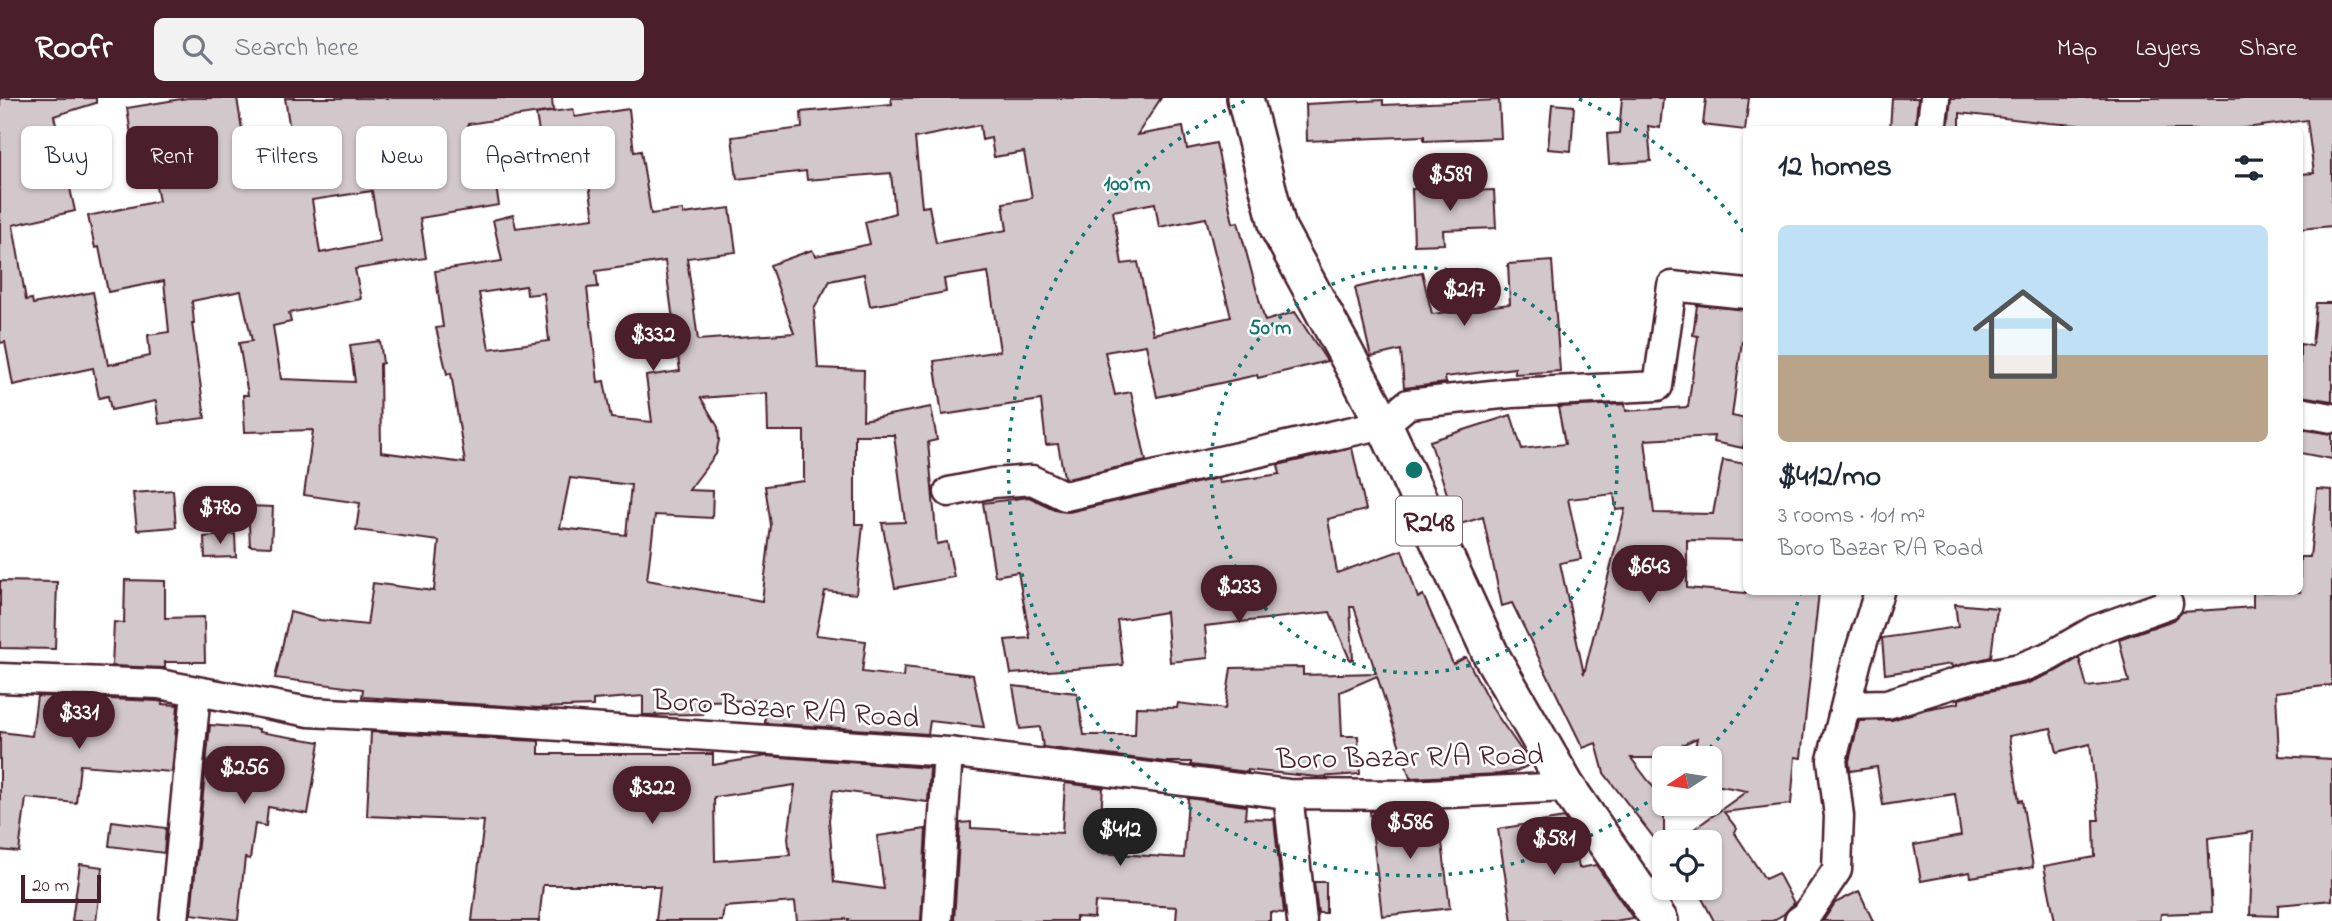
<!DOCTYPE html>
<html lang="en">
<head>
<meta charset="utf-8">
<style>
	body { margin:0; font-family:"Indie Flower",sans-serif; background:#f2f2f3; color:#1f2937; height:100vh; display:flex; flex-direction:column; font-size:26px; white-space:nowrap }
	* { box-sizing:border-box; margin:0 }
	p { font-size:23px; color:#747a83 }
	.icon { flex:none; width:38px; height:38px; fill:none; stroke:currentColor; stroke-width:2; stroke-linecap:round; stroke-linejoin:round }
	.map { position:relative; flex:1; overflow:hidden }
	.drawer { position:absolute; left:1743px; top:28px; width:560px; height:469px; display:flex; flex-direction:column; background:#fff; border-radius:10px; box-shadow:0 2px 5px #0004 }
	.drawer>* { flex:none }
	.hud { position:absolute; left:21px; top:28px; width:665px; height:63px; display:flex; gap:14px }
	.needle { width:46px; rotate:258deg }
	.tools { position:absolute; left:1652px; top:648px; display:grid; gap:14px }
	.tools a { display:grid; place-items:center; width:70px; height:70px; border-radius:10px; background:#fff; box-shadow:0 2px 5px #0004; font-size:35px }
	.scale { position:absolute; left:21px; bottom:18px; width:80px; box-sizing:border-box; padding-left:7px; border:4px solid #4a1f2b; border-top:0; font-size:19px; line-height:24px; white-space:nowrap; color:#4a1f2b; -webkit-text-stroke:5px #fff; paint-order:stroke }
	.price { position:absolute; translate:-50% -60px; padding:0 16px; border-radius:24px; background:#4a1f2b; color:#fff; font-size:23px; line-height:46px; filter:drop-shadow(0 2px 4px #0008) }
	.price::after { content:''; position:absolute; left:50%; top:42px; width:21px; height:16px; margin-left:-10px; background:inherit; clip-path:polygon(0 0,100% 0,50% 100%) }
	.price.active { background:#222; color:#fff }
	ul { padding:0; list-style:none }
	li { display:grid; align-content:center; gap:14px; height:371px; padding:0 35px }
	li span { display:grid; place-items:center; height:217px; border-radius:10px; color:#555 }
	li>.icon { margin-inline-start:auto }
	span .icon { width:126px; height:126px; fill:#fffc; stroke-width:1 }
	li b { font-size:30px }
	h2 { display:flex; justify-content:space-between; align-items:center; height:84px; padding:0 35px; font-size:30px }
	.chip { padding:0 24px; border-radius:10px; background:#fff; box-shadow:0 2px 5px #0004; font-size:24px; line-height:63px }
	.chip.active { background:#4a1f2b; color:#fff }
	header { display:flex; align-items:center; gap:42px; box-sizing:border-box; height:98px; padding:0 35px; background:#4a1f2b; color:#fff }
	header strong { font-size:33px }
	nav { display:flex; gap:38px; margin-inline-start:auto; font-size:24px }
	.search { width:490px; height:63px; background:#f2f2f3; display:flex; align-items:center; gap:18px; box-sizing:border-box; padding:0 24px; border-radius:10px; color:#747a83; font-size:26px }
	.map>svg:first-child { display:block }
	.building { fill:#d2c7cb; stroke:#4a1f2b; stroke-width:2; fill-rule:evenodd }
	.lines { fill:none; stroke-linecap:round; stroke-linejoin:round }
	.minor-casing { stroke:#4a1f2b; stroke-width:33 }
	.major-casing { stroke:#4a1f2b; stroke-width:40 }
	.minor { stroke:#fff; stroke-width:28 }
	.major { stroke:#fff; stroke-width:35 }
	.ring { fill:none; stroke:#0f766e; stroke-width:3.5; stroke-dasharray:3.5 7 }
	.labels { text-anchor:middle; stroke-width:5; stroke-linejoin:round; paint-order:stroke }
	.shield { fill:#fff; stroke:#80626b; stroke-width:2 }
	.shield-label { font-size:28px; font-weight:bold; fill:#4a1f2b }
	.street-label { font-size:30px; fill:#4a1f2b; stroke:#fff }
	.centre { fill:#0f766e; stroke:#fff; stroke-width:3.5 }
	.ring-label { font-size:21px; text-anchor:middle; font-weight:bold; fill:#0f766e; stroke:#fff; stroke-width:5; stroke-linejoin:round; paint-order:stroke }
</style>
</head>
<body>
<header>
<strong>Roofr</strong>
<div class="search"><svg class="icon" aria-label="search" viewBox="0 0 24 24"><circle cx="10" cy="10" r="6"/><path d="M15 15l6 6"/></svg>Search here</div>
<nav><a>Map</a><a>Layers</a><a>Share</a></nav>
</header>
<div class="map">
<svg width="2332" height="823" viewBox="0 0 2332 823">
	<rect width="100%" height="100%" fill="#fff"/>
	<filter id="ink" filterUnits="userSpaceOnUse"><feTurbulence type="fractalNoise" baseFrequency=".0143" numOctaves="2"/><feDisplacementMap in="SourceGraphic" scale="14" xChannelSelector="R" yChannelSelector="G"/><feConvolveMatrix kernelMatrix="1 2 1 2 8 2 1 2 1" color-interpolation-filters="sRGB"/></filter>
	<g filter="url(#ink)">
		<path class="building" d="M 0,0 L 96,0 L 96,5 L 54,18 L 75,113 L 13,127 L 26,202 L 32,201 L 33,206 L 93,194 L 108,267 L 150,258 L 148,237 L 169,234 L 164,183 L 108,194 L 99,149 L 95,150 L 88,118 L 159,103 L 148,49 L 133,51 L 127,10 L 187,0 L 237,0 L 244,44 L 238,45 L 246,86 L 297,78 L 285,0 L 552,0 L 553,13 L 468,26 L 474,67 L 492,65 L 499,107 L 420,120 L 426,160 L 355,171 L 361,201 L 289,215 L 291,224 L 273,228 L 281,281 L 355,284 L 350,247 L 380,243 L 383,265 L 380,266 L 381,354 L 465,365 L 451,275 L 447,276 L 436,230 L 443,229 L 435,173 L 502,163 L 493,122 L 513,117 L 516,130 L 594,120 L 583,45 L 542,52 L 536,16 L 573,11 L 575,19 L 629,11 L 634,54 L 641,53 L 651,116 L 683,112 L 683,116 L 730,110 L 736,154 L 687,160 L 698,242 L 794,235 L 770,167 L 812,152 L 816,158 L 870,146 L 865,124 L 895,115 L 891,75 L 807,82 L 806,73 L 737,81 L 732,39 L 802,30 L 801,14 L 892,6 L 891,0 L 1161,0 L 1137,37 L 1183,29 L 1187,51 L 1216,45 L 1233,125 L 1238,124 L 1265,223 L 1295,214 L 1327,263 L 1258,280 L 1257,277 L 1157,299 L 1146,247 L 1105,254 L 1115,297 L 1131,294 L 1146,363 L 1067,381 L 1064,379 L 1058,346 L 1046,347 L 1041,302 L 942,317 L 934,263 L 1000,253 L 988,174 L 944,181 L 946,194 L 870,208 L 864,176 L 830,183 L 814,211 L 818,270 L 864,272 L 863,322 L 931,309 L 937,342 L 928,344 L 937,446 L 947,444 L 954,479 L 895,490 L 882,425 L 905,424 L 894,337 L 855,337 L 855,426 L 863,426 L 856,496 L 825,493 L 816,537 L 866,543 L 862,574 L 903,579 L 904,569 L 973,577 L 984,629 L 930,623 L 928,636 L 765,625 L 765,602 L 703,603 L 703,616 L 643,617 L 643,598 L 593,602 L 593,608 L 538,610 L 362,599 L 363,591 L 275,580 L 290,514 L 320,522 L 367,527 L 373,485 L 434,493 L 439,443 L 356,432 L 360,405 L 304,397 L 313,332 L 245,334 L 243,297 L 248,297 L 239,245 L 252,243 L 241,193 L 192,203 L 194,225 L 192,225 L 205,320 L 159,326 L 156,303 L 111,312 L 108,298 L 99,300 L 93,270 L 13,287 L 5,244 L 0,245 ZM 980,27 L 982,42 L 991,40 L 994,59 L 1024,54 L 1032,100 L 1003,105 L 1007,132 L 936,145 L 929,108 L 922,109 L 915,40 ZM 372,93 L 380,143 L 320,155 L 312,102 ZM 1155,105 L 1159,129 L 1206,120 L 1231,219 L 1153,236 L 1138,164 L 1122,166 L 1113,113 ZM 665,163 L 680,273 L 646,278 L 652,324 L 611,320 L 604,283 L 598,284 L 587,190 L 598,189 L 596,173 ZM 526,188 L 527,197 L 544,195 L 549,243 L 489,251 L 479,195 ZM 767,295 L 768,333 L 804,333 L 804,383 L 765,388 L 771,427 L 762,503 L 647,482 L 655,417 L 712,420 L 713,393 L 689,392 L 716,356 L 719,342 L 718,329 L 701,300 ZM 570,380 L 631,387 L 626,437 L 560,430 Z
			M 1622,0 L 1663,0 L 1660,30 L 1648,28 L 1651,63 L 1609,66 L 1607,36 L 1619,35 Z
			M 1706,0 L 1749,0 L 1745,32 L 1703,27 Z
			M 1892,0 L 1918,0 L 1915,32 L 1890,32 Z
			M 1951,0 L 2332,0 L 2332,128 L 2300,131 L 2300,76 L 2314,75 L 2307,22 L 2230,32 L 2147,32 L 2049,25 L 1960,15 L 1960,32 L 1948,32 Z
			M 1383,2 L 1383,7 L 1499,2 L 1501,40 L 1424,43 L 1424,38 L 1307,43 L 1306,6 Z
			M 1552,6 L 1574,8 L 1571,53 L 1548,51 Z
			M 1441,90 L 1441,94 L 1494,92 L 1496,130 L 1443,132 L 1444,146 L 1414,147 L 1412,91 Z
			M 1552,163 L 1560,273 L 1515,276 L 1515,270 L 1445,279 L 1446,285 L 1404,290 L 1401,252 L 1371,259 L 1355,190 L 1422,174 L 1432,216 L 1510,206 L 1508,166 Z
			M 2316,205 L 2332,205 L 2332,303 L 2300,298 L 2300,246 L 2312,248 Z
			M 1697,207 L 1746,212 L 1746,243 L 1742,243 L 1732,318 L 1746,321 L 1746,336 L 1743,350 L 1713,344 L 1714,338 L 1645,342 L 1654,415 L 1713,416 L 1723,362 L 1746,366 L 1746,443 L 1687,442 L 1687,490 L 1745,495 L 1745,494 L 1819,494 L 1801,660 L 1795,659 L 1791,706 L 1724,714 L 1737,731 L 1734,734 L 1765,781 L 1778,775 L 1794,805 L 1784,816 L 1772,823 L 1714,823 L 1696,789 L 1710,789 L 1710,744 L 1676,744 L 1747,693 L 1710,686 L 1710,660 L 1693,660 L 1697,640 L 1653,660 L 1631,660 L 1664,703 L 1664,753 L 1604,675 L 1596,645 L 1583,650 L 1512,505 L 1502,508 L 1483,419 L 1457,427 L 1430,343 L 1511,317 L 1522,351 L 1565,346 L 1558,309 L 1625,306 L 1626,313 L 1688,309 L 1698,238 L 1693,237 ZM 1614,396 L 1616,412 L 1625,411 L 1584,576 L 1560,465 L 1581,461 L 1568,401 Z
			M 2300,331 L 2332,336 L 2332,361 L 2300,355 Z
			M 1352,350 L 1366,412 L 1328,421 L 1337,475 L 1402,452 L 1418,500 L 1423,497 L 1453,566 L 1466,559 L 1494,613 L 1531,666 L 1517,673 L 1499,676 L 1410,680 L 1377,578 L 1340,594 L 1342,638 L 1358,638 L 1360,676 L 1318,679 L 1248,672 L 1248,674 L 1191,667 L 1191,664 L 1165,664 L 1043,649 L 1040,629 L 1020,631 L 1013,588 L 1077,595 L 1084,637 L 1135,637 L 1136,609 L 1177,610 L 1178,605 L 1225,611 L 1231,570 L 1303,569 L 1303,577 L 1376,575 L 1354,509 L 1350,509 L 1353,561 L 1350,562 L 1330,514 L 1205,528 L 1208,560 L 1170,564 L 1166,514 L 1117,522 L 1123,567 L 1011,576 L 1005,542 L 1030,540 L 1018,474 L 995,478 L 983,405 L 1029,399 L 1058,413 L 1069,414 L 1218,380 L 1219,385 L 1280,376 L 1278,367 Z
			M 2317,391 L 2332,392 L 2332,587 L 2276,594 L 2279,658 L 2332,661 L 2332,802 L 2278,807 L 2278,818 L 2250,817 L 2253,734 L 2208,740 L 2212,814 L 2161,816 L 2160,823 L 2055,823 L 2044,768 L 2095,759 L 2094,722 L 2099,722 L 2090,646 L 2057,654 L 2051,630 L 2009,638 L 2019,703 L 2022,702 L 2033,769 L 1971,779 L 1970,774 L 1921,783 L 1914,747 L 1961,738 L 1955,696 L 1883,707 L 1877,669 L 1850,673 L 1849,663 L 1859,623 L 1892,622 L 1926,611 L 1959,605 L 1959,601 L 1979,595 L 2026,586 L 2056,573 L 2079,560 L 2087,589 L 2129,584 L 2119,541 L 2174,522 L 2182,514 L 2253,509 L 2253,494 L 2300,494 L 2300,459 L 2310,459 Z
			M 173,392 L 176,429 L 137,432 L 133,395 Z
			M 248,408 L 273,409 L 271,449 L 250,448 Z
			M 235,436 L 236,459 L 205,460 L 204,439 Z
			M 125,482 L 165,483 L 165,520 L 204,519 L 205,564 L 165,564 L 165,570 L 112,568 L 114,524 L 124,525 Z
			M 0,483 L 57,484 L 55,551 L 0,550 Z
			M 1955,506 L 1997,510 L 1991,559 L 1952,569 L 1951,566 L 1885,576 L 1882,540 L 1958,529 Z
			M 37,598 L 157,603 L 163,604 L 162,606 L 178,607 L 172,674 L 80,667 L 76,705 L 26,700 L 19,754 L 0,752 L 0,634 L 32,638 Z
			M 210,627 L 259,631 L 259,634 L 320,644 L 308,716 L 268,709 L 266,728 L 255,726 L 250,761 L 245,760 L 238,822 L 191,816 Z
			M 371,634 L 539,643 L 539,656 L 713,656 L 713,667 L 766,658 L 930,670 L 928,704 L 833,692 L 829,722 L 834,784 L 884,791 L 877,738 L 926,731 L 921,823 L 848,823 L 849,821 L 797,823 L 795,804 L 724,809 L 722,823 L 656,823 L 660,789 L 653,789 L 653,787 L 543,787 L 539,823 L 472,823 L 484,723 L 367,718 ZM 795,687 L 788,740 L 790,757 L 715,763 L 714,699 Z
			M 1065,685 L 1103,690 L 1098,755 L 1184,760 L 1188,700 L 1246,708 L 1245,720 L 1274,721 L 1284,815 L 1270,814 L 1270,823 L 1176,823 L 1177,809 L 1095,804 L 1094,820 L 1076,819 L 1076,823 L 954,823 L 960,725 L 971,724 L 971,730 L 1062,735 Z
			M 1438,712 L 1450,810 L 1382,818 L 1370,713 Z
			M 1564,720 L 1573,733 L 1579,770 L 1596,767 L 1633,820 L 1614,823 L 1512,823 L 1498,731 Z
			M 112,723 L 166,730 L 164,755 L 109,748 Z
			M 80,766 L 103,769 L 96,823 L 72,823 Z
			M 1314,784 L 1326,784 L 1326,815 L 1318,815 Z
			M 1859,793 L 1873,823 L 1823,823 L 1835,805 Z"/>
		<g class="lines">
			<defs>
				<path id="minor" d="M 1931,32 L 1935,0
					M 2300,314 L 2332,320
					M 949,394 L 993,385 L 1032,382 L 1065,398 L 1384,326 L 1408,306 L 1511,295 L 1658,288 L 1672,188 L 1746,196
					M 0,580 L 159,586 L 309,614 L 500,624 L 948,654 L 1288,696 L 1407,697 L 1567,689
					M 1846,607 L 1887,606 L 1975,579 L 2020,570 L 2050,558 L 2095,532 L 2168,506
					M 1288,696 L 1302,823
					M 174,823 L 196,595
					M 937,823 L 948,654
					M 1799,823 L 1806,818 L 1837,772 L 1839,718 L 1832,662 L 1857,562 L 1879,494"/>
				<path id="major" d="M 1245,0 L 1278,130 L 1384,326 L 1492,559 L 1567,689 L 1660,823"/>
			</defs>
			<use href="#minor" class="minor-casing"/>
			<use href="#major" class="major-casing"/>
			<use href="#minor" class="minor"/>
			<use href="#major" class="major"/>
		</g>
	</g>
	<g class="ring">
		<circle cx="1414" cy="372" r="203"/>
		<path d="M1801 494A406 406 0 0 1 1701 659M1664 692A406 406 0 1 1 1249 1M1579 1A406 406 0 0 1 1745 136"/>
	</g>
	<g class="labels">
		<rect class="shield" x="1396" y="398.5" width="66" height="49" rx="5"/>
		<g class="shield-label">
			<text x="1429" y="433">R248</text>
		</g>
		<g class="street-label">
			<text transform="translate(786 610) rotate(4)" y="10">Boro Bazar R/A Road</text>
			<text transform="translate(1410 658) rotate(-1)" y="10">Boro Bazar R/A Road</text>
		</g>
	</g>
	<circle cx="1414" cy="372" r="10" class="centre"/>
	<g class="ring-label">
		<text x="1127" y="92">100 m</text>
		<text x="1270" y="236">50 m</text>
	</g>
</svg>
<div class="tools">
<a><svg class="needle" viewBox="-14 -14 28 28"><path d="M0-13l5 13h-10z" fill="#e53935"/><path d="M0 13l5-13h-10z" fill="#747a83"/></svg></a>
<a><svg class="icon" aria-label="locate" viewBox="0 0 24 24"><circle cx="12" cy="12" r="6"/><path d="M12 2v4M12 18v4M2 12h4M18 12h4"/></svg></a>
</div>
<div class="scale">20 m</div>
<b class="price" style="left:1450px;top:115px">$589</b>
<b class="price" style="left:1464px;top:230px">$217</b>
<b class="price" style="left:653px;top:275px">$332</b>
<b class="price" style="left:220px;top:448px">$780</b>
<b class="price" style="left:1649px;top:507px">$643</b>
<b class="price" style="left:1239px;top:527px">$233</b>
<b class="price" style="left:79px;top:653px">$331</b>
<b class="price" style="left:244px;top:708px">$256</b>
<b class="price" style="left:652px;top:728px">$322</b>
<b class="price" style="left:1410px;top:763px">$586</b>
<b class="price active" style="left:1120px;top:770px">$412</b>
<b class="price" style="left:1554px;top:779px">$581</b>
<div class="hud">
<a class="chip">Buy</a>
<a class="chip active">Rent</a>
<a class="chip">Filters</a>
<a class="chip">New</a>
<a class="chip">Apartment</a>
</div>
<section class="drawer">
<h2>12 homes<svg class="icon" aria-label="filters" viewBox="0 0 24 24"><path d="M4 7h16M4 17h16"/><circle cx="9" cy="7" r="2"/><circle cx="15" cy="17" r="2"/></svg></h2>
<ul>
<li><span style="background:linear-gradient(#bfe0f5 60%,#b9a48a 0)"><svg class="icon" aria-label="home" viewBox="0 0 24 24"><path d="M3 11l9-7 9 7M6 9v11h12V9"/></svg></span><div><b>$412/mo</b><p>3 rooms · 101 m²</p><p>Boro Bazar R/A Road</p></div></li>
</ul>
</section>
</div>
</body>
</html>
